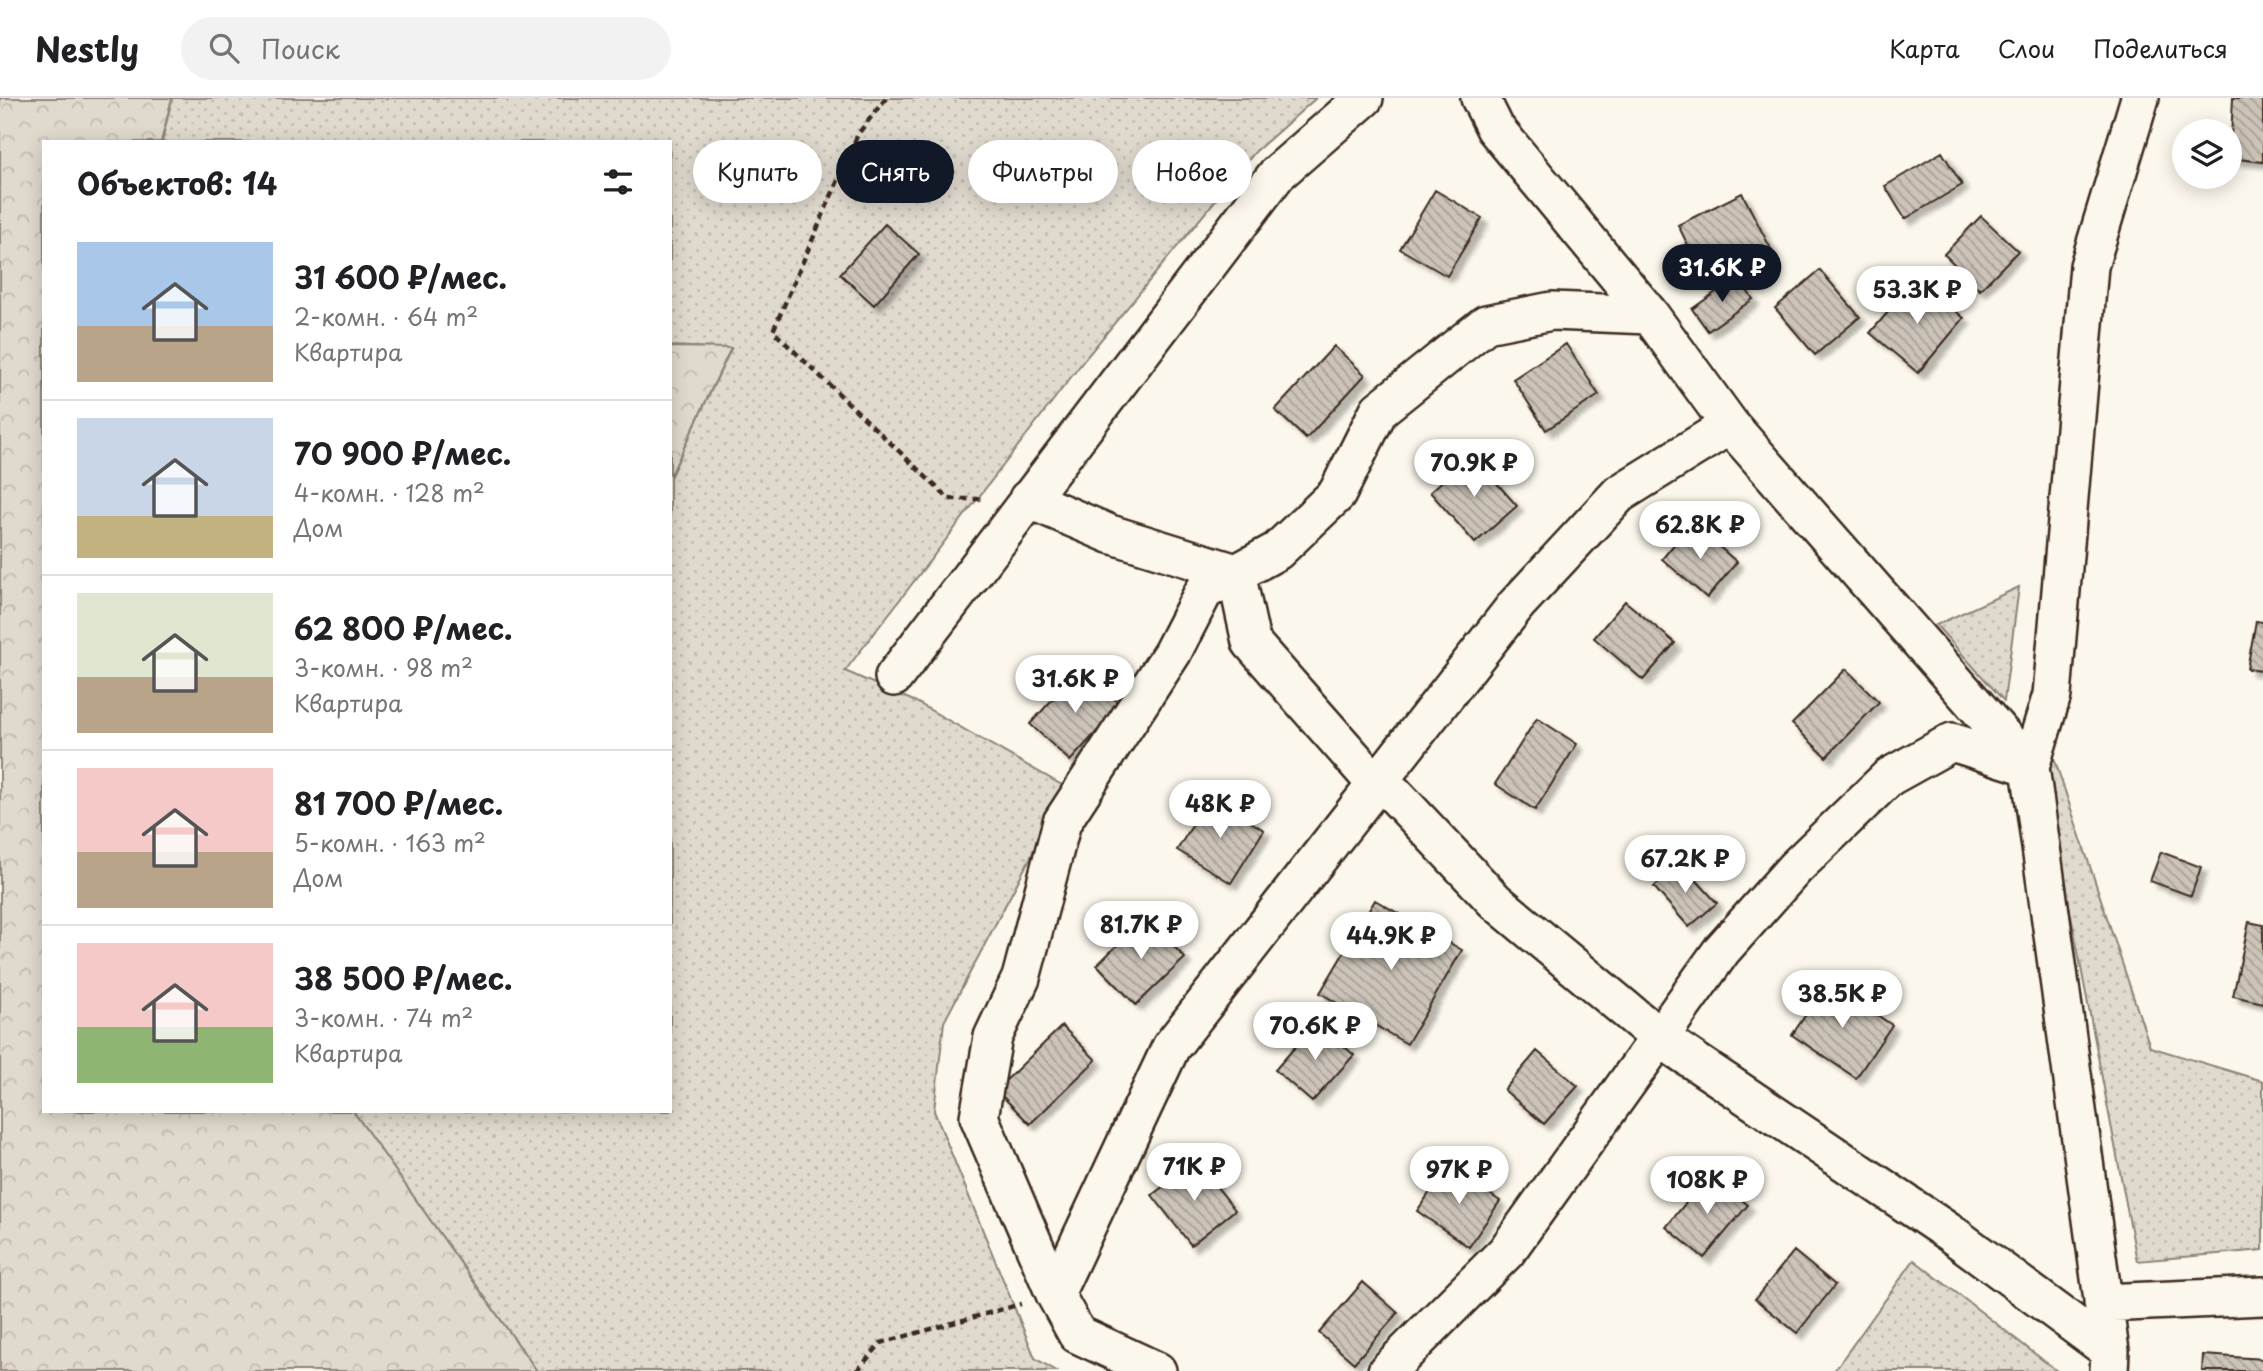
<!DOCTYPE html>
<html lang="ru">
<head>
<meta charset="utf-8">
<style>
	body { margin:0; font-family:"Playpen Sans",sans-serif; background:#f2f2f2; color:#202124; height:100vh; display:flex; flex-direction:column; font-size:26px; white-space:nowrap }
	* { box-sizing:border-box; margin:0 }
	p { font-size:23px; color:#757577 }
	.icon { flex:none; width:38px; height:38px; fill:none; stroke:currentColor; stroke-width:2; stroke-linecap:round; stroke-linejoin:round }
	.map { position:relative; flex:1; overflow:hidden }
	.sheet { position:absolute; left:42px; top:42px; width:630px; height:973px; display:flex; flex-direction:column; background:#fff; border-radius:0px; box-shadow:0 4px 18px #0003 }
	.sheet>* { flex:none }
	.top-card { position:absolute; left:693px; top:42px; width:665px; height:63px; display:flex; gap:14px }
	.controls { position:absolute; left:2172px; top:21px; display:grid; gap:14px }
	.controls a { display:grid; place-items:center; width:70px; height:70px; border-radius:50%; background:#fff; box-shadow:0 4px 18px #0003; font-size:35px }
	.price { position:absolute; translate:-50% -60px; padding:0 16px; border-radius:24px; background:#fff; color:#222; font-size:23px; line-height:46px; filter:drop-shadow(0 2px 4px #0008) }
	.price::after { content:''; position:absolute; left:50%; top:42px; width:21px; height:16px; margin-left:-10px; background:inherit; clip-path:polygon(0 0,100% 0,50% 100%) }
	.price.current { background:#111827; color:#fff }
	ul { padding:0; list-style:none }
	li { display:flex; align-items:center; gap:21px; height:175px; padding:0 35px }
	li+li { border-top:2px solid #e0e0e0 }
	li span { display:grid; place-items:center; flex:none; width:196px; height:140px; border-radius:0px; color:#555 }
	li>.icon { margin-inline-start:auto }
	span .icon { width:84px; height:84px; fill:#fffc; stroke-width:1 }
	li b { font-size:30px }
	h2 { display:flex; justify-content:space-between; align-items:center; height:84px; padding:0 35px; font-size:30px }
	.chip { padding:0 24px; border-radius:32px; background:#fff; box-shadow:0 4px 18px #0003; font-size:24px; line-height:63px }
	.chip.current { background:#111827; color:#fff }
	header { display:flex; align-items:center; gap:42px; box-sizing:border-box; height:98px; padding:0 35px; background:#fff; border-bottom:2px solid #e0e0e0 }
	header strong { font-size:33px }
	nav { display:flex; gap:38px; margin-inline-start:auto; font-size:24px }
	.search { width:490px; height:63px; background:#f2f2f2; display:flex; align-items:center; gap:18px; box-sizing:border-box; padding:0 24px; border-radius:38px; color:#757577; font-size:26px }
	.map>svg:first-child { display:block }
	.grass { fill:url(#grass-dots); stroke:#8d8276; stroke-width:2 }
	.forest { fill:url(#forest-crowns); stroke:#8d8276; stroke-width:2 }
	.building { fill:url(#building-back-hatch); stroke:#3b2a1e; stroke-width:2; filter:url(#shadow) }
	.lines { fill:none; stroke-linecap:round; stroke-linejoin:round }
	.minor-casing { stroke:#3b2a1e; stroke-width:42 }
	.path { stroke:#3b2a1e; stroke-width:4.5; stroke-dasharray:7 5; stroke-linecap:butt }
	.minor { stroke:#fbf7ec; stroke-width:37 }
</style>
</head>
<body>
<header>
<strong>Nestly</strong>
<div class="search"><svg class="icon" aria-label="search" viewBox="0 0 24 24"><circle cx="10" cy="10" r="6"/><path d="M15 15l6 6"/></svg>Поиск</div>
<nav><a>Карта</a><a>Слои</a><a>Поделиться</a></nav>
</header>
<div class="map">
<svg width="2263" height="1273" viewBox="0 0 2263 1273">
	<defs>
		<pattern id="grass-dots" width="8" height="8" patternUnits="userSpaceOnUse" patternTransform="scale(1.75)"><rect width="8" height="8" fill="#dfd9ce"/><path d="M2 2h.1M6 6h.1" fill="none" stroke="#c0bab0" stroke-width="1.8" stroke-linecap="round"/></pattern>
		<pattern id="forest-crowns" width="20" height="18" patternUnits="userSpaceOnUse" patternTransform="scale(1.75)"><rect width="20" height="18" fill="#dfd9ce"/><path d="M2 6a3 3 0 1 1 6 0M12 15a3 3 0 1 1 6 0" fill="none" stroke="#c0bab0"/></pattern>
		<pattern id="building-back-hatch" width="6" height="6" patternUnits="userSpaceOnUse" patternTransform="scale(1.75)"><rect width="6" height="6" fill="#ccc4b9"/><path d="M-1 5l2 2M0 0l6 6M5-1l2 2" fill="none" stroke="#a79f96"/></pattern>
		<filter id="shadow"><feDropShadow dx="6" dy="6" stdDeviation="2" flood-color="#0004"/></filter>
	</defs>
	<rect width="100%" height="100%" fill="#fbf7ec"/>
	<filter id="ink" filterUnits="userSpaceOnUse"><feTurbulence type="fractalNoise" baseFrequency=".0143" numOctaves="2"/><feDisplacementMap in="SourceGraphic" scale="14" xChannelSelector="R" yChannelSelector="G"/><feConvolveMatrix kernelMatrix="1 2 1 2 8 2 1 2 1" color-interpolation-filters="sRGB"/></filter>
	<g filter="url(#ink)">
		<path class="grass" d="M 172,0 L 1316,0 L 1255,54 L 1085,261 L 845,573 L 916,604 L 1067,690 L 944,924 L 934,1013 L 1035,1260 L 1056,1273 L 537,1273 L 353,1013 L 670,1013 L 670,379 L 731,251 L 670,248 L 670,44 L 162,44 Z
			M 2019,489 L 2004,603 L 1936,527 Z
			M 2051,651 L 2150,949 L 2263,983 L 2263,1152 L 2137,1163 L 2049,702 Z
			M 1914,1162 L 2057,1273 L 1834,1273 Z"/>
		<path class="forest" d="M 0,0 L 172,0 L 161,44 L 44,44 L 44,1013 L 353,1013 L 537,1273 L 0,1273 Z
			M 670,249 L 731,250 L 670,379 Z"/>
		<path class="building" d="M 2233,0 L 2263,0 L 2263,64 L 2230,60 Z
			M 1942,54 L 1962,87 L 1905,121 L 1885,88 Z
			M 1435,92 L 1482,120 L 1447,178 L 1400,151 Z
			M 1742,95 L 1772,153 L 1707,186 L 1678,127 Z
			M 1981,118 L 2018,153 L 1980,192 L 1944,156 Z
			M 885,126 L 919,156 L 874,207 L 840,176 Z
			M 1820,172 L 1860,219 L 1815,257 L 1775,210 Z
			M 1737,179 L 1753,201 L 1708,233 L 1692,211 Z
			M 1917,180 L 1964,220 L 1918,275 L 1870,235 Z
			M 1566,246 L 1599,297 L 1546,332 L 1513,281 Z
			M 1334,248 L 1365,277 L 1306,341 L 1275,312 Z
			M 1472,357 L 1517,408 L 1475,445 L 1430,394 Z
			M 1692,425 L 1737,464 L 1707,500 L 1662,461 Z
			M 1625,503 L 1675,545 L 1643,582 L 1594,540 Z
			M 2256,523 L 2263,524 L 2263,573 L 2247,571 Z
			M 1080,571 L 1121,607 L 1070,663 L 1030,626 Z
			M 1846,571 L 1879,604 L 1826,659 L 1792,626 Z
			M 1537,620 L 1577,646 L 1535,712 L 1495,686 Z
			M 1210,699 L 1264,732 L 1231,785 L 1177,752 Z
			M 2161,754 L 2201,769 L 2191,798 L 2150,783 Z
			M 1681,765 L 1717,805 L 1689,829 L 1654,789 Z
			M 1375,802 L 1462,852 L 1407,946 L 1320,895 Z
			M 1146,819 L 1185,860 L 1136,907 L 1097,867 Z
			M 2249,824 L 2263,827 L 2263,905 L 2233,898 Z
			M 1828,884 L 1892,927 L 1856,980 L 1792,937 Z
			M 1317,924 L 1354,957 L 1312,1004 L 1275,972 Z
			M 1062,928 L 1096,962 L 1030,1026 L 996,992 Z
			M 1537,953 L 1578,988 L 1544,1026 L 1504,992 Z
			M 1197,1063 L 1235,1112 L 1191,1147 L 1152,1097 Z
			M 1448,1068 L 1500,1103 L 1469,1149 L 1417,1113 Z
			M 1710,1075 L 1748,1107 L 1704,1160 L 1666,1129 Z
			M 1794,1153 L 1835,1187 L 1797,1235 L 1755,1201 Z
			M 1363,1184 L 1398,1215 L 1354,1265 L 1319,1235 Z
			M 2203,1257 L 2263,1261 L 2263,1273 L 2202,1273 Z"/>
		<g class="lines">
			<defs>
				<path id="minor" d="M 1480,0 L 1495,30 L 1650,217 L 1730,327 L 2030,669 L 2110,1253 L 2109,1273
					M 1028,401 L 1110,436 L 1236,475 L 1251,544 L 1376,686 L 1394,696 L 1495,803 L 1660,940 L 1953,1137 L 2110,1253
					M 894,579 L 1277,76 L 1364,0
					M 1055,1196 L 1171,949 L 1517,506 L 1619,396 L 1730,327
					M 2103,1205 L 2263,1198
					M 1157,1273 L 1077,1236 L 1055,1196 L 979,1019 L 993,939 L 1021,880 L 1062,724 L 1172,555 L 1204,493 L 1277,453 L 1337,396 L 1379,312 L 1486,226 L 1552,213 L 1650,217
					M 1387,1273 L 1506,1154 L 1722,852 L 1795,770 L 1889,679 L 1952,644 L 2030,669 L 2052,597 L 2089,168 L 2140,0"/>
			</defs>
			<use href="#minor" class="minor-casing"/>
			<path class="path" d="M 886,0 L 858,36 L 773,233 L 949,401 L 985,401
				M 857,1273 L 881,1245 L 1021,1206"/>
			<use href="#minor" class="minor"/>
		</g>
	</g>
</svg>
<div class="controls">
<a><svg class="icon" aria-label="layers" viewBox="0 0 24 24"><path d="M12 4l9 5-9 5-9-5zM3 14l9 5 9-5"/></svg></a>
</div>
<b class="price current" style="left:1722px;top:206px">31.6K ₽</b>
<b class="price" style="left:1917px;top:228px">53.3K ₽</b>
<b class="price" style="left:1474px;top:401px">70.9K ₽</b>
<b class="price" style="left:1700px;top:463px">62.8K ₽</b>
<b class="price" style="left:1075px;top:617px">31.6K ₽</b>
<b class="price" style="left:1220px;top:742px">48K ₽</b>
<b class="price" style="left:1685px;top:797px">67.2K ₽</b>
<b class="price" style="left:1141px;top:863px">81.7K ₽</b>
<b class="price" style="left:1391px;top:874px">44.9K ₽</b>
<b class="price" style="left:1842px;top:932px">38.5K ₽</b>
<b class="price" style="left:1315px;top:964px">70.6K ₽</b>
<b class="price" style="left:1194px;top:1105px">71K ₽</b>
<b class="price" style="left:1459px;top:1108px">97K ₽</b>
<b class="price" style="left:1707px;top:1118px">108K ₽</b>
<div class="top-card">
<a class="chip">Купить</a>
<a class="chip current">Снять</a>
<a class="chip">Фильтры</a>
<a class="chip">Новое</a>
</div>
<section class="sheet">
<h2>Объектов: 14<svg class="icon" aria-label="filters" viewBox="0 0 24 24"><path d="M4 7h16M4 17h16"/><circle cx="9" cy="7" r="2"/><circle cx="15" cy="17" r="2"/></svg></h2>
<ul>
<li><span style="background:linear-gradient(#a9c7e8 60%,#b9a48a 0)"><svg class="icon" aria-label="home" viewBox="0 0 24 24"><path d="M3 11l9-7 9 7M6 9v11h12V9"/></svg></span><div><b>31 600 ₽/мес.</b><p>2-комн. · 64 m²</p><p>Квартира</p></div></li>
<li><span style="background:linear-gradient(#c9d6e8 70%,#c2b280 0)"><svg class="icon" aria-label="home" viewBox="0 0 24 24"><path d="M3 11l9-7 9 7M6 9v11h12V9"/></svg></span><div><b>70 900 ₽/мес.</b><p>4-комн. · 128 m²</p><p>Дом</p></div></li>
<li><span style="background:linear-gradient(#dfe7d0 60%,#b9a48a 0)"><svg class="icon" aria-label="home" viewBox="0 0 24 24"><path d="M3 11l9-7 9 7M6 9v11h12V9"/></svg></span><div><b>62 800 ₽/мес.</b><p>3-комн. · 98 m²</p><p>Квартира</p></div></li>
<li><span style="background:linear-gradient(#f6c9c9 60%,#b9a48a 0)"><svg class="icon" aria-label="home" viewBox="0 0 24 24"><path d="M3 11l9-7 9 7M6 9v11h12V9"/></svg></span><div><b>81 700 ₽/мес.</b><p>5-комн. · 163 m²</p><p>Дом</p></div></li>
<li><span style="background:linear-gradient(#f6c9c9 60%,#8fb573 0)"><svg class="icon" aria-label="home" viewBox="0 0 24 24"><path d="M3 11l9-7 9 7M6 9v11h12V9"/></svg></span><div><b>38 500 ₽/мес.</b><p>3-комн. · 74 m²</p><p>Квартира</p></div></li>
</ul>
</section>
</div>
</body>
</html>
